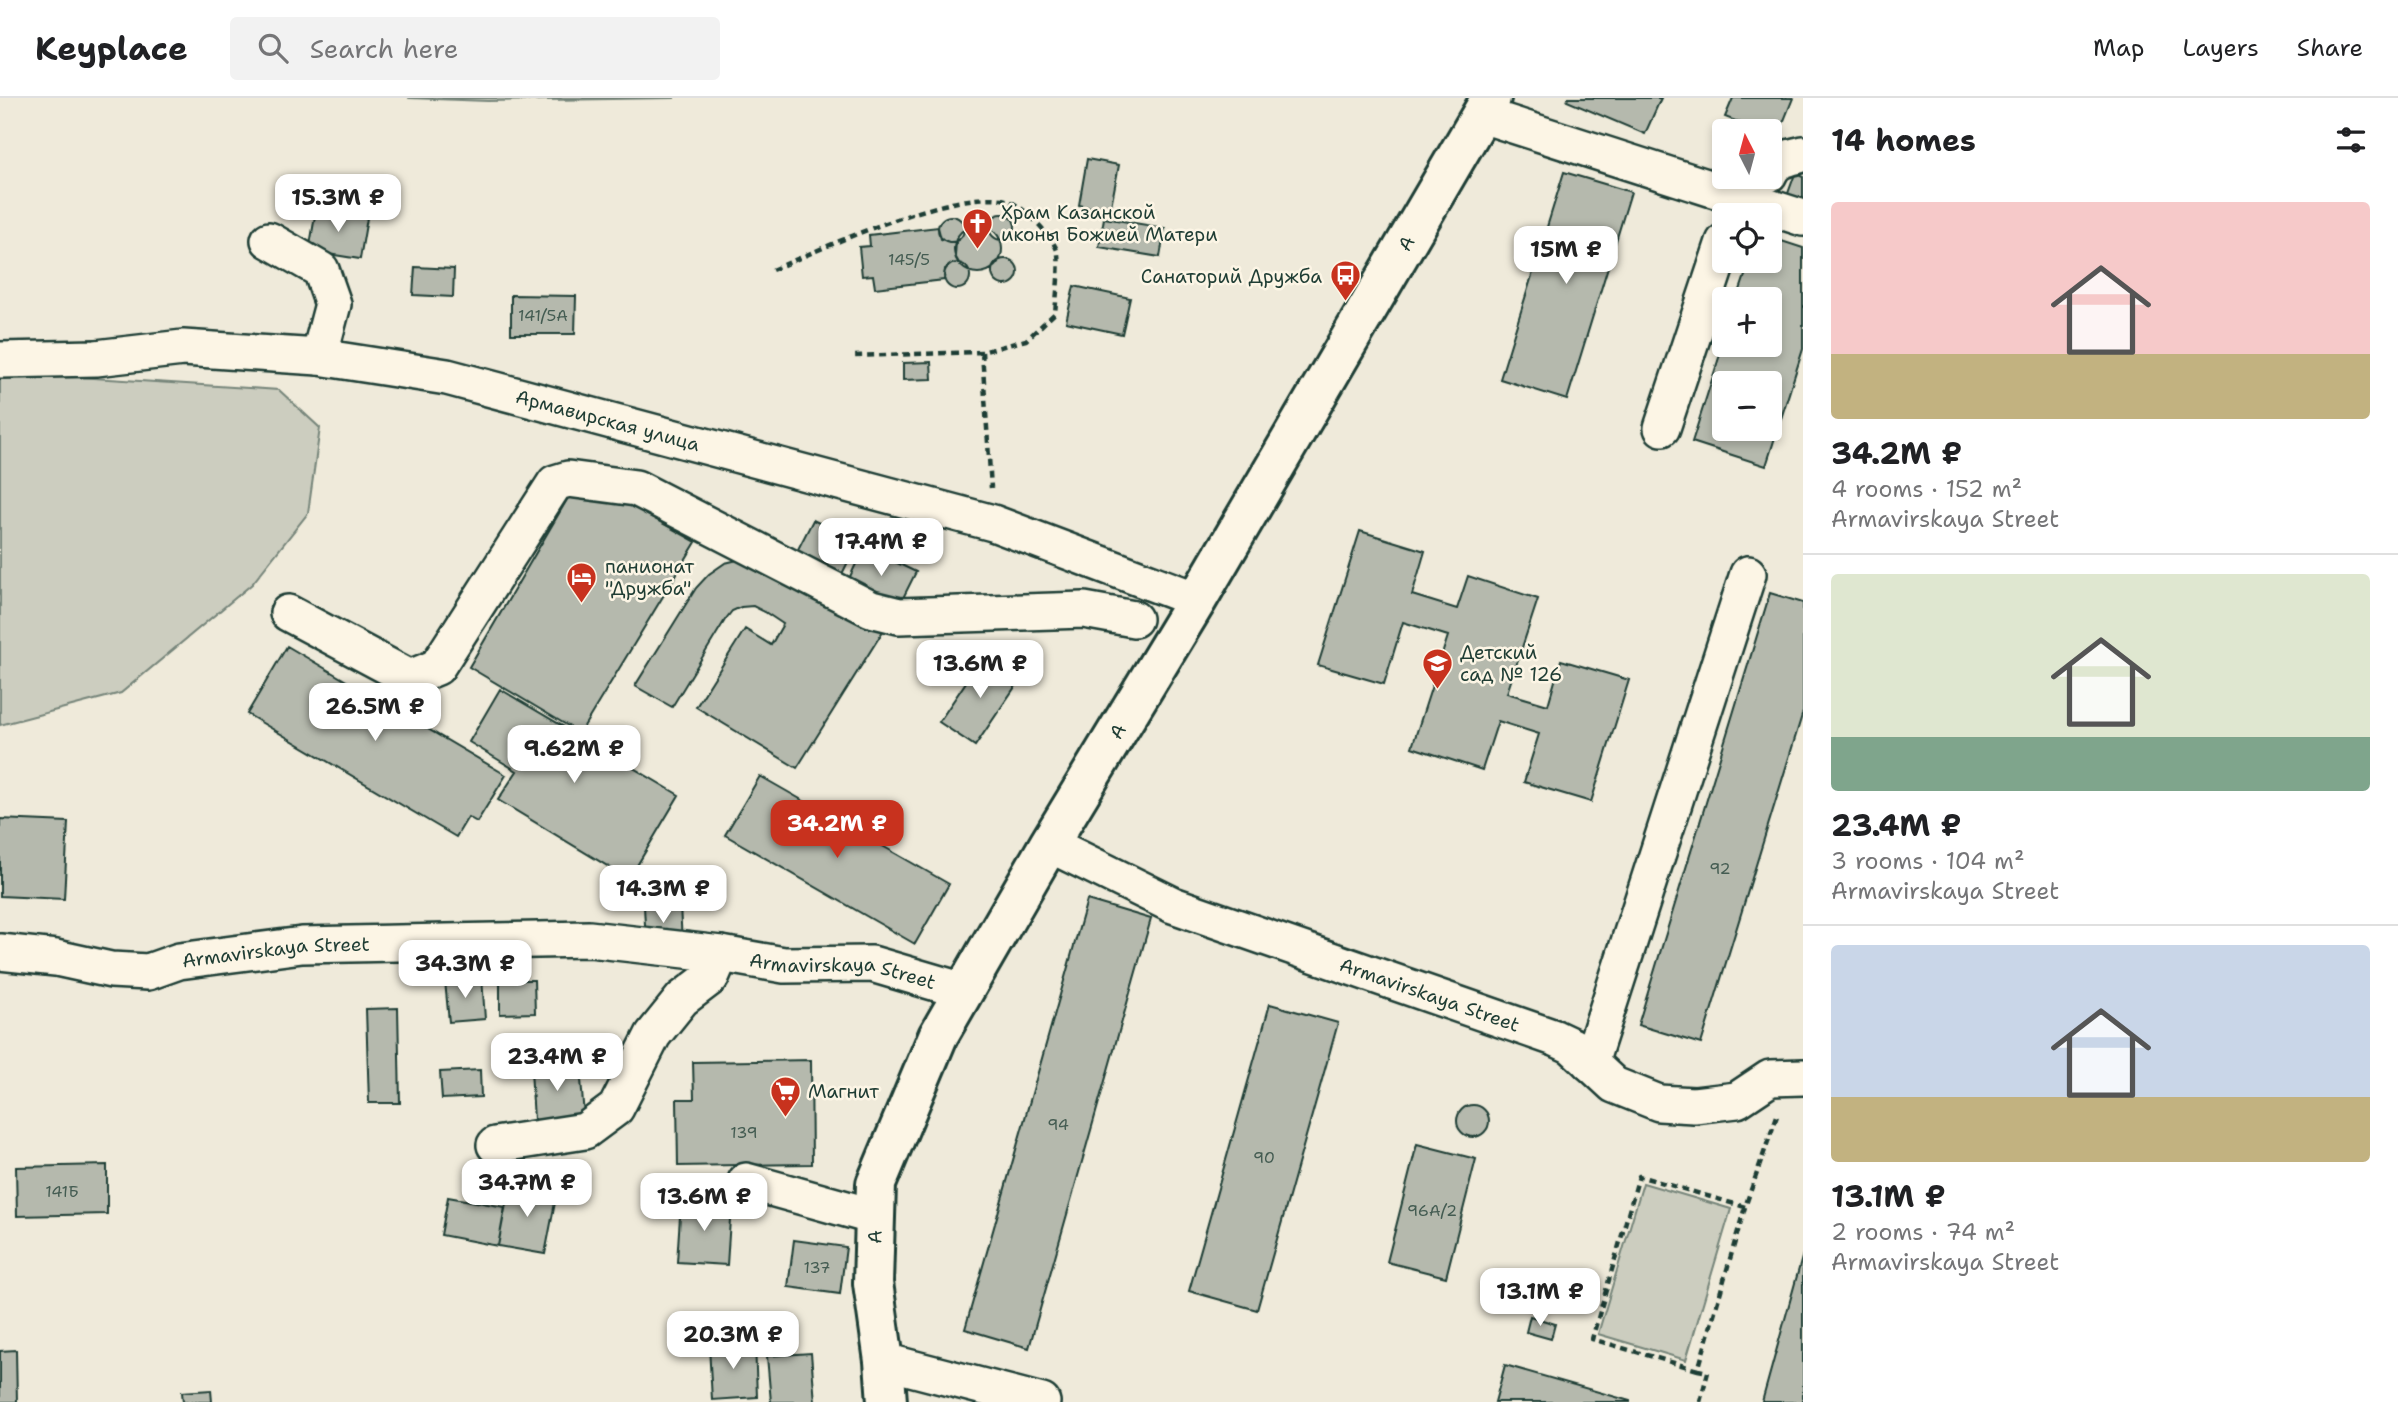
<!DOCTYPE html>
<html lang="en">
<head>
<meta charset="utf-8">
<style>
	body { margin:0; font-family:"Shantell Sans",sans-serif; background:#f2f2f2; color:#202124; height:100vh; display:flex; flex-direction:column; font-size:26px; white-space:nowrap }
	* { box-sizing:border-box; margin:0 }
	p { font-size:23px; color:#757577 }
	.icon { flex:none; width:38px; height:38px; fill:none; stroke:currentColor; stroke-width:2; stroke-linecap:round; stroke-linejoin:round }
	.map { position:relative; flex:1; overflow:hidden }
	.sheet { display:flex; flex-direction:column; background:#fff; width:595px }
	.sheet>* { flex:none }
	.needle { width:46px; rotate:354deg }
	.fabs { position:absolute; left:1712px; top:21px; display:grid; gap:14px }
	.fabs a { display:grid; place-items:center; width:70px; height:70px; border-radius:7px; background:#fff; box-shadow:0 4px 10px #0003; font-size:35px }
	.price { position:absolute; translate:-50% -60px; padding:0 16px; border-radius:14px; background:#fff; color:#222; font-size:23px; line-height:46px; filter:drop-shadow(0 2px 4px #0008) }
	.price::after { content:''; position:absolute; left:50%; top:42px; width:21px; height:16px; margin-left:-10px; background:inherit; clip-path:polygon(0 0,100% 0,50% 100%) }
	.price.active { background:#c8321e; color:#fff }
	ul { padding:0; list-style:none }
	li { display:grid; align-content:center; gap:14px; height:371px; padding:0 28px }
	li+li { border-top:2px solid #e0e0e0 }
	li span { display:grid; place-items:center; height:217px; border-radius:7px; color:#555 }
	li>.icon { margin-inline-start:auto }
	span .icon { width:126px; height:126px; fill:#fffc; stroke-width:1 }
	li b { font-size:30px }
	h2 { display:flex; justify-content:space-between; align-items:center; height:84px; padding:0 28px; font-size:30px }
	header { display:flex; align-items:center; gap:42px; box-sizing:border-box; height:98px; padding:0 35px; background:#fff; border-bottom:2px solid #e0e0e0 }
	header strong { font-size:33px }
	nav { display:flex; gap:38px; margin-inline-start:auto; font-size:24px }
	.search { width:490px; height:63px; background:#f2f2f2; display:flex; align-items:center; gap:18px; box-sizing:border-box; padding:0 24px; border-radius:7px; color:#757577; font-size:26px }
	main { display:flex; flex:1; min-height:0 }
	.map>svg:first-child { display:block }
	.green { fill:#cccdbf; stroke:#76857a; stroke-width:2 }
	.building { fill:#b5b9ad; stroke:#1f3d34; stroke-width:2; fill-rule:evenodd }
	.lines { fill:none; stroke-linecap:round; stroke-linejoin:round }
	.minor-casing { stroke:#1f3d34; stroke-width:40 }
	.major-casing { stroke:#1f3d34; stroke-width:44 }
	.path { stroke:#1f3d34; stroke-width:4.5; stroke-dasharray:7 5; stroke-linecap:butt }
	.minor { stroke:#fcf5e5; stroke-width:35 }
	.major { stroke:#fcf5e5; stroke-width:38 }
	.labels { text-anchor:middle; stroke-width:5; stroke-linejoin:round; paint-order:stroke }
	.number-label { font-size:16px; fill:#445c52 }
	.poi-label { font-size:19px; fill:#1f3d34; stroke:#fcf5e5; text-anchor:start }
	.street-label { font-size:19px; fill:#1f3d34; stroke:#fcf5e5 }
</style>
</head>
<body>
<header>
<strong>Keyplace</strong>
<div class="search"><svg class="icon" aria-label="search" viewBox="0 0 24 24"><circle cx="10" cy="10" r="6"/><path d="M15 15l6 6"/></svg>Search here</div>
<nav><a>Map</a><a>Layers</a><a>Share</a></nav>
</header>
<main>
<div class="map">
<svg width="1803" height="1304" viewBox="0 0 1803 1304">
	<rect width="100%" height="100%" fill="#efeada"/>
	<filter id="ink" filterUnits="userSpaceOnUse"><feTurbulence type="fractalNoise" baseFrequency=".0143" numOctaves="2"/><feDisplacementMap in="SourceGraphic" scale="14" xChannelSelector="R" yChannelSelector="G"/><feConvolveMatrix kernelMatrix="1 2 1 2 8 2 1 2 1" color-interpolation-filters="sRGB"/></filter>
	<g filter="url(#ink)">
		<path class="green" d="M 408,0 L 675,0 L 488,3 Z
			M 0,274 L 279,292 L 320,330 L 308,415 L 252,486 L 121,595 L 0,627 Z
			M 1643,1085 L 1731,1111 L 1686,1262 L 1598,1236 Z"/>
		<path class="building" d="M 1568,0 L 1661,0 L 1645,36 L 1567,3 Z
			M 1733,0 L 1793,0 L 1777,40 L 1769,37 L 1769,33 L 1761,33 L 1725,19 Z
			M 1087,61 L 1119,67 L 1110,113 L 1079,107 Z
			M 1564,74 L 1631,94 L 1567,302 L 1500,281 Z
			M 1795,76 L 1803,79 L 1803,103 L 1787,98 Z
			M 316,112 L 367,120 L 360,161 L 309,153 Z
			M989 129a13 13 0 1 1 26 0a13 13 0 1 1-26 0Z
			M938 131a13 13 0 1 1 26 0a13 13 0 1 1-26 0Z
			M 1104,120 L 1165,130 L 1160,159 L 1099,149 Z
			M954 151a24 24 0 1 1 48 0a24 24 0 1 1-48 0Z
			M 938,129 L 941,141 L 949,144 L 956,144 L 955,158 L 959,165 L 952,166 L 945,171 L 944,182 L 875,190 L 873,177 L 862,178 L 859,149 L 870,148 L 869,137 Z
			M 1769,139 L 1803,150 L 1803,251 L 1766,368 L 1692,344 L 1724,244 L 1724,247 L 1769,247 L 1769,201 L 1737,201 L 1750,163 L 1769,163 ZM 1724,285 L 1769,285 L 1769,331 L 1724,331 Z
			M992 174a13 13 0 1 1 26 0a13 13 0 1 1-26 0Z
			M944 178a13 13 0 1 1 26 0a13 13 0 1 1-26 0Z
			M 415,169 L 454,171 L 453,199 L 413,197 Z
			M 1074,188 L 1130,200 L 1122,236 L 1066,224 Z
			M 511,197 L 576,198 L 575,236 L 511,236 Z
			M 931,264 L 932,281 L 903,282 L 903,265 Z
			M 575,388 L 602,403 L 626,405 L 696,444 L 580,635 L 469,569 Z
			M 813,422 L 858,444 L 839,482 L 794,459 Z
			M 1360,433 L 1425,453 L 1412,497 L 1457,511 L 1468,478 L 1538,501 L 1507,595 L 1548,607 L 1561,562 L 1629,582 L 1591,704 L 1524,684 L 1539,636 L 1498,623 L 1482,672 L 1412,649 L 1448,538 L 1403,524 L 1384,586 L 1318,567 Z
			M 864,449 L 916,474 L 897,512 L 846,487 Z
			M 746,460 L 808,486 L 883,533 L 797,670 L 696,609 L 745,531 L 771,547 L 783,526 L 765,514 L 753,508 L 741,509 L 732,513 L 725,522 L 672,609 L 635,588 L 696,490 L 709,476 L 725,465 Z
			M 1770,495 L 1803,505 L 1803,614 L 1701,946 L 1638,927 Z
			M 287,548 L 506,677 L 477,724 L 468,719 L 456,739 L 247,616 Z
			M 985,556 L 1021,580 L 975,648 L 939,624 Z
			M 500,591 L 679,697 L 629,781 L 498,702 L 517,673 L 469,644 Z
			M 760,678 L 949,786 L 915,846 L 725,737 Z
			M 0,721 L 68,724 L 64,801 L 0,798 Z
			M 1087,802 L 1151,821 L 1029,1250 L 965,1231 Z
			M 680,807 L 682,845 L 646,846 L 644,808 Z
			M 482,880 L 485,921 L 449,924 L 445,883 Z
			M 500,882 L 534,882 L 535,915 L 500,916 Z
			M 1270,906 L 1338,925 L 1257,1212 L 1189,1193 Z
			M 398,910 L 400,1005 L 369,1005 L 366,911 Z
			M 811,962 L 812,1066 L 678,1068 L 677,1001 L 694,1001 L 693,964 Z
			M 580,969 L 584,1018 L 534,1022 L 531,972 Z
			M 480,972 L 481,999 L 442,1001 L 440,974 Z
			M1457 1023a16 16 0 1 1 32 0a16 16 0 1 1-32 0Z
			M 1417,1046 L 1476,1061 L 1446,1179 L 1387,1164 Z
			M 107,1067 L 107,1116 L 17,1118 L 16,1069 Z
			M 510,1085 L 557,1094 L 545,1156 L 498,1148 Z
			M 448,1099 L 505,1109 L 498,1148 L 441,1137 Z
			M 681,1103 L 731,1106 L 727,1167 L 677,1164 Z
			M 794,1142 L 846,1149 L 840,1196 L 788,1189 Z
			M 1803,1156 L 1803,1304 L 1762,1304 Z
			M 1530,1218 L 1555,1226 L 1551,1241 L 1526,1234 Z
			M 755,1244 L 757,1299 L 712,1302 L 709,1248 Z
			M 16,1252 L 17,1304 L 0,1304 L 0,1253 Z
			M 811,1255 L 815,1304 L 771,1304 L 767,1258 Z
			M 1505,1267 L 1630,1303 L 1630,1304 L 1495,1304 Z
			M 211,1292 L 212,1304 L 183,1304 L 182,1294 Z"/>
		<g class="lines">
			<defs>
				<g id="minor">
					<path d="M 1482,17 L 1803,120"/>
					<path d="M 1769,76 C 1775,61 1789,60 1803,56"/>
					<path d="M 269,142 L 321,172 L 333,206 L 319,259"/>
					<path id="s1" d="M 0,262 L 96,260 L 183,250 L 319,259 L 447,279 L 993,425 L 1197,502"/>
					<path d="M 1662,330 L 1724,144"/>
					<path d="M 288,515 L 410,580 L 437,569 L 555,385 L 568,381 L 636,390 L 871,511 L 899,518 L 1084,512 L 1134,521"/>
					<path id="s2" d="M 1049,746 L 1173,807 L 1555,940 L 1572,948 L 1614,987 L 1659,1005 L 1694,1007 L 1737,1002 L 1770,980 L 1803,979"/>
					<path id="s3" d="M 0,854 L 56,860 L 111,872 L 148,874 L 179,863 L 302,847 L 589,841 L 721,856 L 784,867 L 872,866 L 964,893"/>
					<path d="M 1590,965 L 1748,476"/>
					<path d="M 495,1047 L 585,1033 L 616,1010 L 653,937 L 682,901 L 711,879 L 721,856"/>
					<path d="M 746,1083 L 875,1119"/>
					<path d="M 884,1263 L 1042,1304"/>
				</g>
				<g id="major">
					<path id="s4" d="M 887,1304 L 884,1263 L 873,1185 L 876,1086 L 938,938 L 1049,746 L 1197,502 L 1491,0"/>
				</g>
			</defs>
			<use href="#minor" class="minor-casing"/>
			<use href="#major" class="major-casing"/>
			<path class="path" d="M 772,172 C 821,151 961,86 1009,103 C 1024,109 1051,137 1057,152 C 1061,162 1056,202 1055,215 L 1026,242 L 982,254 L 854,258
				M 982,254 L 991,390
				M 1698,1272 L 1592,1241 L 1639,1078 L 1745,1109
				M 1700,1304 L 1708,1274 L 1698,1272 L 1745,1109 L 1778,1015"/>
			<use href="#minor" class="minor"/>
			<use href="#major" class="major"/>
		</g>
	</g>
	<defs>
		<symbol id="church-pin" viewBox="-11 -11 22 30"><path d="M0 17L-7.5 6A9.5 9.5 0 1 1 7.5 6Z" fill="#c8321e" stroke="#fcf5e5"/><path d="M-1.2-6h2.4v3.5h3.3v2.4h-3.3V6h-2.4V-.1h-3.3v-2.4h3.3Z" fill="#fff"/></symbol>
		<symbol id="bus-pin" viewBox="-11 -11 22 30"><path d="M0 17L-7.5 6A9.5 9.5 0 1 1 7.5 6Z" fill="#c8321e" stroke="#fcf5e5"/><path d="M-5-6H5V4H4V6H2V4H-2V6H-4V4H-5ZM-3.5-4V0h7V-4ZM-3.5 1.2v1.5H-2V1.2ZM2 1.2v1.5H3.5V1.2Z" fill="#fff"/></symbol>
		<symbol id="hotel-pin" viewBox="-11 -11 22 30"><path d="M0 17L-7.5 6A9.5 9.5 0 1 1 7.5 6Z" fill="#c8321e" stroke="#fcf5e5"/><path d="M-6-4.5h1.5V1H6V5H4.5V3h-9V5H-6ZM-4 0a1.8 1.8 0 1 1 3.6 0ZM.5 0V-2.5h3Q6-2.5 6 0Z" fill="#fff"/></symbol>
		<symbol id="school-pin" viewBox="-11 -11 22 30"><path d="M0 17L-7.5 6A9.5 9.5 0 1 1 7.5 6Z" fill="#c8321e" stroke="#fcf5e5"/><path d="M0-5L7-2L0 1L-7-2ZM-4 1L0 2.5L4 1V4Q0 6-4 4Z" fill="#fff"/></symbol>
		<symbol id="supermarket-pin" viewBox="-11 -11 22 30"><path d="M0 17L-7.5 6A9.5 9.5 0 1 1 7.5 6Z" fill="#c8321e" stroke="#fcf5e5"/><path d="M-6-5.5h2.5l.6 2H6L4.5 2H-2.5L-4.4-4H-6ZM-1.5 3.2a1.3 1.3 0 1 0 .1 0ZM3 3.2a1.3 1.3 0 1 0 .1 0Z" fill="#fff"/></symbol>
	</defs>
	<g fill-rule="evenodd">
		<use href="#church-pin" x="960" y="108" width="35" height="47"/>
		<use href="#bus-pin" x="1328" y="160" width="35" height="47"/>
		<use href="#hotel-pin" x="564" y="462" width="35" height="47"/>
		<use href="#school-pin" x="1420" y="548" width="35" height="47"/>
		<use href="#supermarket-pin" x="768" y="976" width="35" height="47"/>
	</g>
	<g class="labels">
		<g class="number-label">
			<text x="909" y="167">145/5</text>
			<text x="543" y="223">141/5А</text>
			<text x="1720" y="776">92</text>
			<text x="1058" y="1032">94</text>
			<text x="744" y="1040">139</text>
			<text x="1264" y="1065">90</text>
			<text x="62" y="1099">141Б</text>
			<text x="1432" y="1118">96А/2</text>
			<text x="817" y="1175">137</text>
		</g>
		<g class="poi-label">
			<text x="1001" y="121">Храм Казанской<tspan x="1001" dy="22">иконы Божией Матери</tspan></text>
			<text x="1322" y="185" text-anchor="end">Санаторий Дружба</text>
			<text x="605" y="475">панионат<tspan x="605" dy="22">"Дружба"</tspan></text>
			<text x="1460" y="561">Детский<tspan x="1460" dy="22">сад № 126</tspan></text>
			<text x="808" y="1000">Магнит</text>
		</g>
		<g class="street-label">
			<text dy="7" stroke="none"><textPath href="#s4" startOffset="1300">A</textPath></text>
			<text dy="7" stroke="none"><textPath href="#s1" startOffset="616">Армавирская улица</textPath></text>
			<text dy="7" stroke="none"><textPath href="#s4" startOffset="733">A</textPath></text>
			<text dy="7" stroke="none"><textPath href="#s3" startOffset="280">Armavirskaya Street</textPath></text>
			<text dy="7" stroke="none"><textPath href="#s3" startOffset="850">Armavirskaya Street</textPath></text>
			<text dy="7" stroke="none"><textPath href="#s2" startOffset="410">Armavirskaya Street</textPath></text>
			<text dy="7" stroke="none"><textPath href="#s4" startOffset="166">A</textPath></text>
		</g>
	</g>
</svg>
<div class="fabs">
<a><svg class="needle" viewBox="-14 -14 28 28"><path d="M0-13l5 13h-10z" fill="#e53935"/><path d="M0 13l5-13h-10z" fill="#757577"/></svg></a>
<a><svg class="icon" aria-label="locate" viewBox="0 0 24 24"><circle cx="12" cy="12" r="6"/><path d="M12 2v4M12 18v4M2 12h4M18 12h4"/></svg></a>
<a>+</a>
<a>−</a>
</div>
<b class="price" style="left:338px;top:136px">15.3M ₽</b>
<b class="price" style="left:1566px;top:188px">15M ₽</b>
<b class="price" style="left:881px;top:480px">17.4M ₽</b>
<b class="price" style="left:980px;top:602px">13.6M ₽</b>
<b class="price" style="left:375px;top:645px">26.5M ₽</b>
<b class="price" style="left:574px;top:687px">9.62M ₽</b>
<b class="price active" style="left:837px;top:762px">34.2M ₽</b>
<b class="price" style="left:663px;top:827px">14.3M ₽</b>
<b class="price" style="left:465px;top:902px">34.3M ₽</b>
<b class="price" style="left:557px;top:995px">23.4M ₽</b>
<b class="price" style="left:527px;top:1121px">34.7M ₽</b>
<b class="price" style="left:704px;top:1135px">13.6M ₽</b>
<b class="price" style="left:1540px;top:1230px">13.1M ₽</b>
<b class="price" style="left:733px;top:1273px">20.3M ₽</b>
</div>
<section class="sheet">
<h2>14 homes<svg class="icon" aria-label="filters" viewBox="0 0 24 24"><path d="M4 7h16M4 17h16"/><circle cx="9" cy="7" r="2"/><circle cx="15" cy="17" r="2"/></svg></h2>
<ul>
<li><span style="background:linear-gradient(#f6c9c9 70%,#c2b280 0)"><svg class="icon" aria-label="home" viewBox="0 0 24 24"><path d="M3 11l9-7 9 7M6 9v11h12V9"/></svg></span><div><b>34.2M ₽</b><p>4 rooms · 152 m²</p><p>Armavirskaya Street</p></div></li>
<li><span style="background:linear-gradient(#dfe7d0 75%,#7fa58c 0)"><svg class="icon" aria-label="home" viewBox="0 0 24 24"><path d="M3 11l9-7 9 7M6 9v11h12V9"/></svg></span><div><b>23.4M ₽</b><p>3 rooms · 104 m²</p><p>Armavirskaya Street</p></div></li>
<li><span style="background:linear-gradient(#c9d6e8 70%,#c2b280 0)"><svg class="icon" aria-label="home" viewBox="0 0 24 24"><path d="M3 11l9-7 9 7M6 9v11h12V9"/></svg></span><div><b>13.1M ₽</b><p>2 rooms · 74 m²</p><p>Armavirskaya Street</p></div></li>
</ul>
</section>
</main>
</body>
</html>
